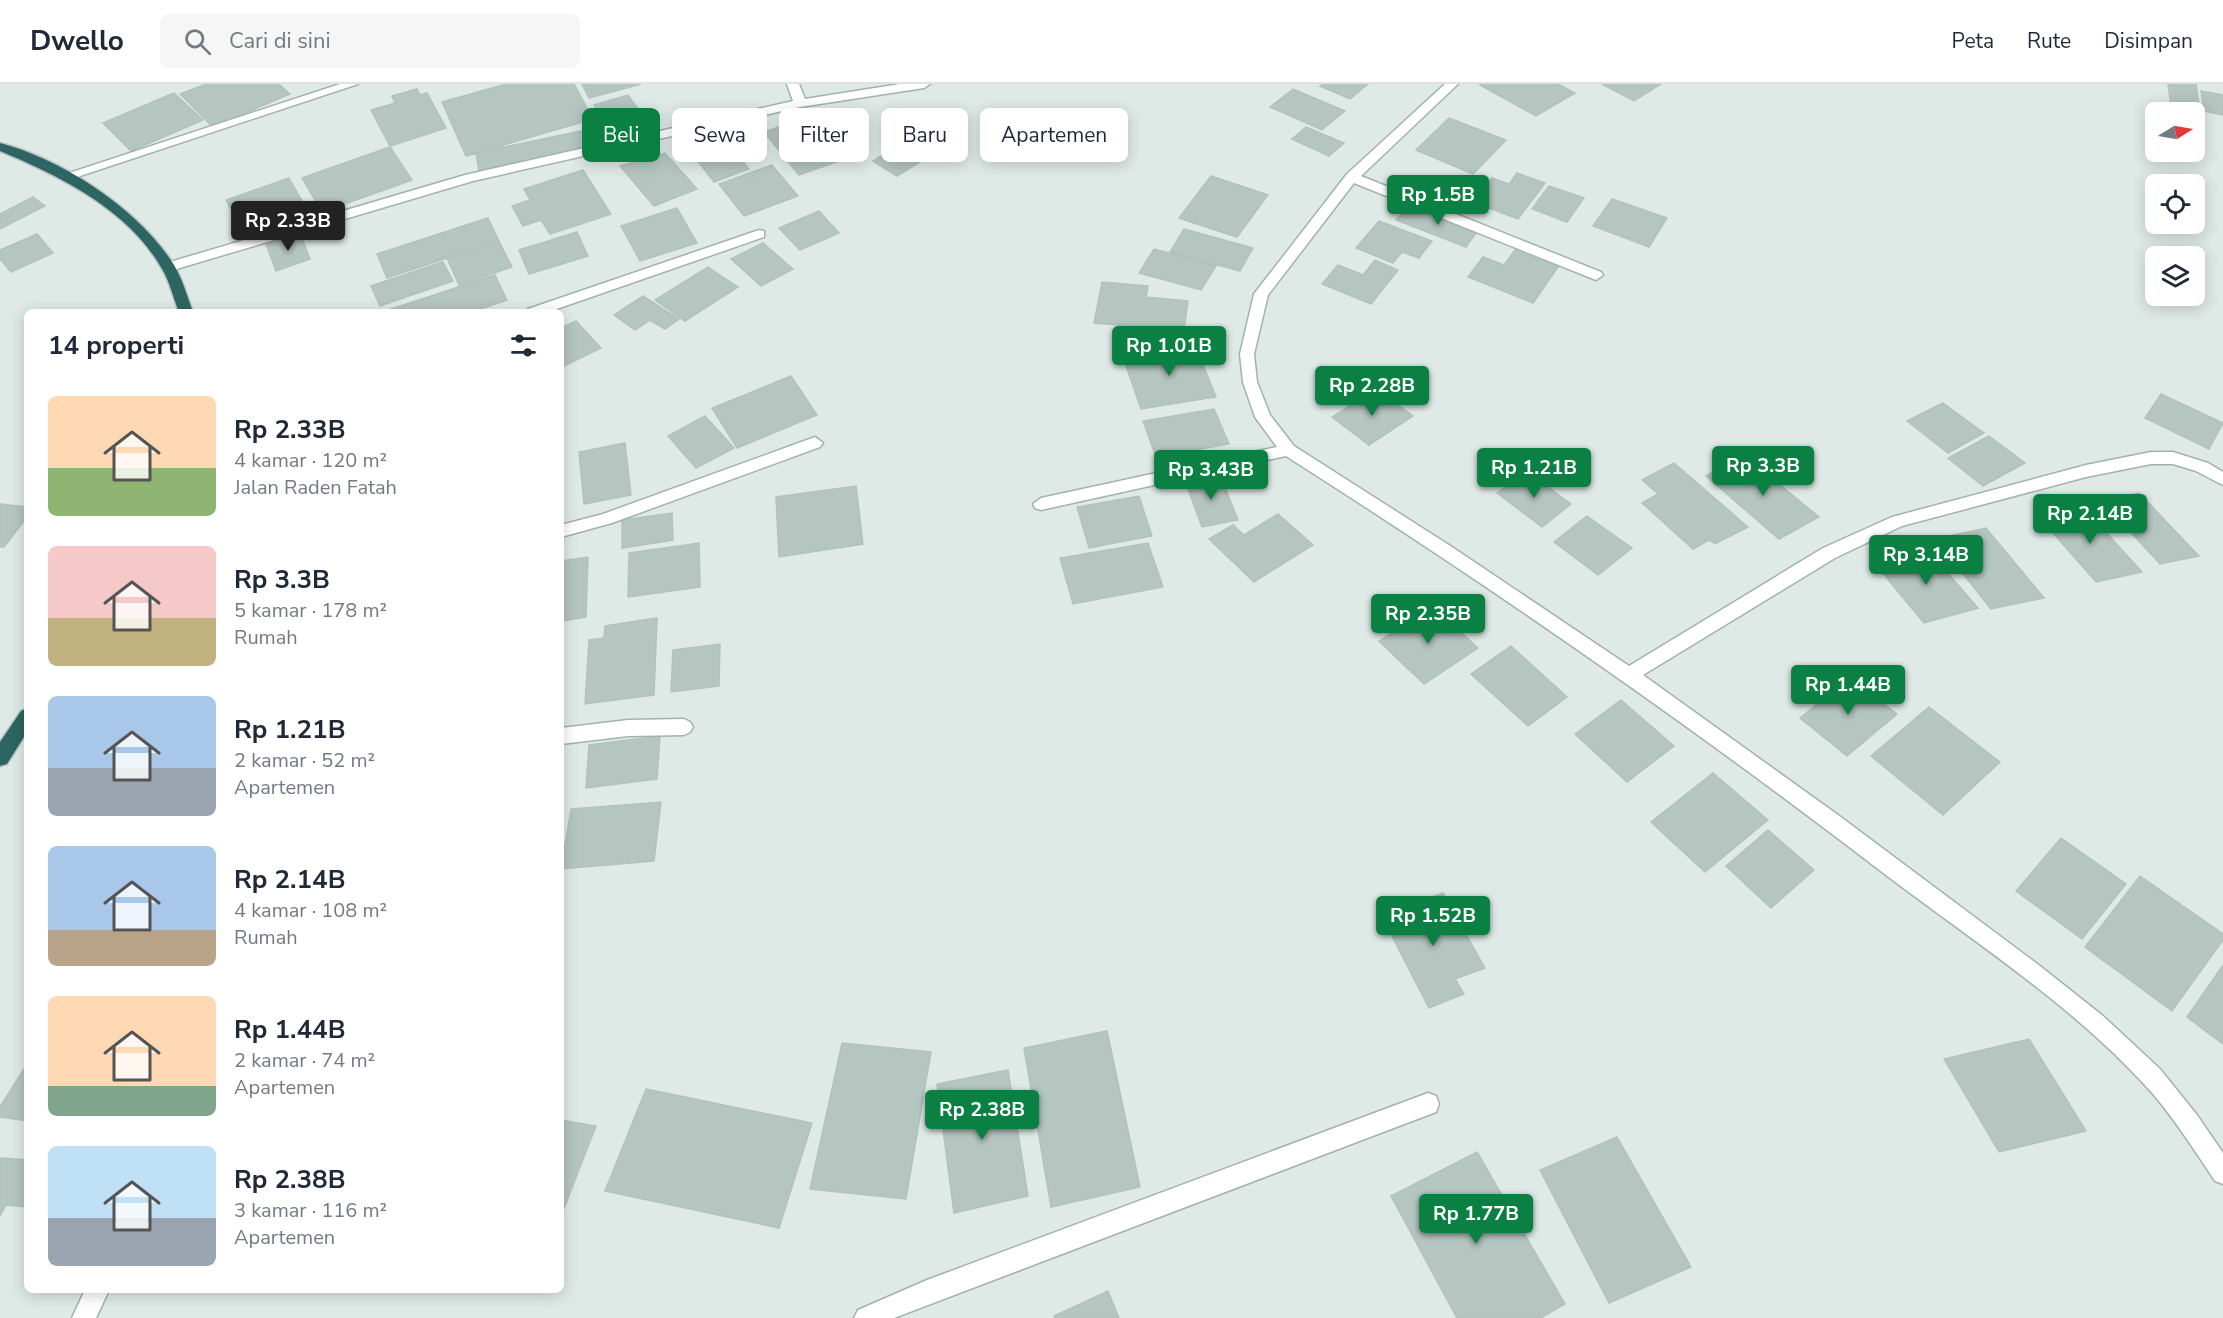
<!DOCTYPE html>
<html lang="id">
<head>
<meta charset="utf-8">
<style>
	body { margin:0; font-family:"Nunito Sans",sans-serif; background:#f6f6f7; color:#1f2937; height:100vh; display:flex; flex-direction:column; font-size:22px; white-space:nowrap }
	* { box-sizing:border-box; margin:0 }
	p { font-size:20px; color:#747a83 }
	.icon { flex:none; width:33px; height:33px; fill:none; stroke:currentColor; stroke-width:2; stroke-linecap:round; stroke-linejoin:round }
	.map { position:relative; flex:1; overflow:hidden }
	.sheet { position:absolute; left:24px; top:225px; width:540px; height:984px; display:flex; flex-direction:column; background:#fff; border-radius:9px; box-shadow:0 3px 15px #0003 }
	.sheet>* { flex:none }
	.guide { position:absolute; left:582px; top:24px; width:570px; height:54px; display:flex; gap:12px }
	.needle { width:39px; rotate:79deg }
	.fabs { position:absolute; left:2145px; top:18px; display:grid; gap:12px }
	.fabs a { display:grid; place-items:center; width:60px; height:60px; border-radius:9px; background:#fff; box-shadow:0 3px 15px #0003; font-size:30px }
	.price { position:absolute; translate:-50% -51px; padding:0 14px; border-radius:6px; background:#0b8043; color:#fff; font-size:20px; line-height:39px; filter:drop-shadow(0 2px 3px #0008) }
	.price::after { content:''; position:absolute; left:50%; top:36px; width:18px; height:14px; margin-left:-9px; background:inherit; clip-path:polygon(0 0,100% 0,50% 100%) }
	.price.active { background:#222; color:#fff }
	ul { padding:0; list-style:none }
	li { display:flex; align-items:center; gap:18px; height:150px; padding:0 24px }
	li span { display:grid; place-items:center; flex:none; width:168px; height:120px; border-radius:9px; color:#555 }
	li>.icon { margin-inline-start:auto }
	span .icon { width:72px; height:72px; fill:#fffc; stroke-width:1 }
	li b { font-size:26px }
	h2 { display:flex; justify-content:space-between; align-items:center; height:72px; padding:0 24px; font-size:26px }
	.chip { padding:0 21px; border-radius:9px; background:#fff; box-shadow:0 3px 15px #0003; font-size:21px; line-height:54px }
	.chip.active { background:#0b8043; color:#fff }
	header { display:flex; align-items:center; gap:36px; box-sizing:border-box; height:84px; padding:0 30px; background:#fff; border-bottom:2px solid #e0e1e3 }
	header strong { font-size:28px }
	nav { display:flex; gap:33px; margin-inline-start:auto; font-size:21px }
	.search { width:420px; height:54px; background:#f6f6f7; display:flex; align-items:center; gap:15px; box-sizing:border-box; padding:0 21px; border-radius:9px; color:#747a83; font-size:22px }
	.map>svg:first-child { display:block }
	.building { fill:#b5c5c0; stroke:#b2c3bf; stroke-width:1.5 }
	.lines { fill:none; stroke-linecap:round; stroke-linejoin:round }
	.street-casing { stroke:#a2b2af; stroke-width:3 }
	.highway-casing { stroke:#bcc4c3; stroke-width:3 }
	.street { fill:#fff; fill-rule:evenodd }
	.highway { fill:#2d6562; fill-rule:evenodd }
</style>
</head>
<body>
<header>
<strong>Dwello</strong>
<div class="search"><svg class="icon" aria-label="search" viewBox="0 0 24 24"><circle cx="10" cy="10" r="6"/><path d="M15 15l6 6"/></svg>Cari di sini</div>
<nav><a>Peta</a><a>Rute</a><a>Disimpan</a></nav>
</header>
<div class="map">
<svg width="2223" height="1234" viewBox="0 0 2223 1234">
	<rect width="100%" height="100%" fill="#dfeae7"/>
	<path class="building" d="M 206,0 L 279,0 L 290,10 L 213,43 L 180,10 Z
		M 506,0 L 574,0 L 593,35 L 466,72 L 442,18 Z
		M 582,0 L 641,0 L 589,14 Z
		M 1323,0 L 1368,0 L 1350,15 L 1320,2 Z
		M 1482,0 L 1558,0 L 1575,9 L 1536,32 L 1480,1 Z
		M 1602,0 L 1661,0 L 1634,17 Z
		M 2168,0 L 2196,0 L 2200,27 L 2171,22 Z
		M 417,5 L 420,11 L 427,9 L 446,44 L 390,62 L 371,26 L 395,19 L 392,12 Z
		M 1293,5 L 1345,27 L 1322,46 L 1270,23 Z
		M 2201,7 L 2223,11 L 2223,31 L 2204,27 Z
		M 174,9 L 203,36 L 131,67 L 103,39 Z
		M 628,11 L 647,37 L 613,49 L 594,21 Z
		M 818,29 L 856,71 L 799,91 L 764,48 Z
		M 1449,34 L 1506,56 L 1473,90 L 1416,66 Z
		M 600,43 L 605,61 L 479,87 L 476,69 Z
		M 1306,43 L 1344,59 L 1329,72 L 1292,55 Z
		M 917,50 L 941,65 L 897,92 L 873,77 Z
		M 724,55 L 749,85 L 714,98 L 687,63 L 701,58 L 703,62 Z
		M 390,63 L 412,96 L 322,128 L 302,94 Z
		M 665,69 L 697,105 L 654,122 L 620,82 Z
		M 772,81 L 798,112 L 744,132 L 719,100 Z
		M 583,86 L 611,130 L 550,150 L 541,136 L 523,142 L 512,122 L 530,116 L 524,105 Z
		M 1517,89 L 1545,99 L 1518,135 L 1473,118 L 1492,94 L 1509,100 Z
		M 1211,92 L 1268,111 L 1237,153 L 1179,134 Z
		M 289,94 L 310,131 L 246,154 L 226,116 Z
		M 1549,102 L 1584,114 L 1567,138 L 1532,125 Z
		M 33,113 L 45,122 L 0,145 L 0,130 Z
		M 1612,115 L 1667,134 L 1649,163 L 1593,142 Z
		M 1410,121 L 1478,146 L 1466,163 L 1396,136 Z
		M 677,124 L 697,159 L 640,177 L 621,142 Z
		M 819,127 L 839,149 L 800,166 L 779,144 Z
		M 488,134 L 499,157 L 387,194 L 377,170 Z
		M 1379,137 L 1432,157 L 1419,174 L 1402,168 L 1393,179 L 1356,164 Z
		M 1184,145 L 1253,164 L 1240,187 L 1170,168 Z
		M 577,148 L 588,172 L 529,190 L 519,166 Z
		M 300,149 L 310,175 L 276,187 L 266,160 Z
		M 37,150 L 53,169 L 11,188 L 0,175 L 0,166 Z
		M 499,157 L 512,183 L 459,201 L 447,174 Z
		M 763,159 L 793,185 L 761,202 L 731,175 Z
		M 1154,165 L 1216,182 L 1201,206 L 1139,189 Z
		M 1515,166 L 1558,183 L 1533,219 L 1468,193 L 1483,173 L 1504,181 Z
		M 1375,176 L 1398,186 L 1371,220 L 1322,200 L 1338,181 L 1363,191 Z
		M 443,178 L 453,197 L 380,222 L 371,202 Z
		M 708,183 L 738,203 L 685,237 L 655,216 Z
		M 495,191 L 507,216 L 472,228 L 388,226 Z
		M 1102,198 L 1148,202 L 1146,213 L 1188,217 L 1184,246 L 1094,239 Z
		M 643,212 L 679,235 L 665,245 L 650,236 L 635,246 L 614,231 Z
		M 576,237 L 601,264 L 562,283 L 561,244 Z
		M 1195,261 L 1216,313 L 1141,325 L 1123,273 Z
		M 791,292 L 817,331 L 737,364 L 712,324 Z
		M 1376,305 L 1413,332 L 1369,361 L 1332,333 Z
		M 2161,310 L 2223,339 L 2209,365 L 2145,334 Z
		M 1943,319 L 1984,349 L 1948,369 L 1907,337 Z
		M 1214,325 L 1229,360 L 1156,373 L 1143,337 Z
		M 705,332 L 734,364 L 696,384 L 668,352 Z
		M 1989,352 L 2025,379 L 1983,402 L 1948,374 Z
		M 625,359 L 631,411 L 584,420 L 579,368 Z
		M 1745,372 L 1819,433 L 1779,455 L 1706,392 Z
		M 1674,379 L 1748,443 L 1715,460 L 1709,456 L 1693,465 L 1642,419 L 1658,410 L 1642,396 Z
		M 1527,388 L 1571,420 L 1542,443 L 1497,409 Z
		M 1220,391 L 1238,436 L 1202,443 L 1185,397 Z
		M 856,402 L 863,460 L 779,473 L 776,413 Z
		M 2139,409 L 2199,472 L 2160,480 L 2102,417 Z
		M 1139,412 L 1152,452 L 1089,464 L 1077,423 Z
		M 0,420 L 27,423 L 27,433 L 4,463 L 0,463 Z
		M 2084,424 L 2142,488 L 2096,498 L 2039,433 Z
		M 672,429 L 673,456 L 622,464 L 622,436 Z
		M 1278,430 L 1313,461 L 1254,498 L 1209,455 L 1233,441 L 1244,451 Z
		M 1587,432 L 1632,464 L 1598,491 L 1554,458 Z
		M 1986,444 L 2044,514 L 1991,525 L 1935,455 Z
		M 699,459 L 700,503 L 628,513 L 629,469 Z
		M 1148,459 L 1163,503 L 1073,520 L 1060,474 Z
		M 1928,466 L 1978,524 L 1924,539 L 1875,480 Z
		M 588,473 L 586,533 L 561,537 L 561,477 Z
		M 1433,523 L 1478,564 L 1424,600 L 1379,557 Z
		M 657,534 L 654,611 L 585,620 L 589,556 L 604,554 L 605,542 Z
		M 720,560 L 719,602 L 671,608 L 673,566 Z
		M 1511,562 L 1567,613 L 1528,642 L 1471,590 Z
		M 1850,593 L 1897,630 L 1847,672 L 1800,634 Z
		M 1621,616 L 1674,662 L 1627,698 L 1575,650 Z
		M 1929,623 L 2000,678 L 1943,731 L 1871,672 Z
		M 660,652 L 657,695 L 586,704 L 589,661 Z
		M 1713,689 L 1768,736 L 1705,788 L 1651,738 Z
		M 661,718 L 654,777 L 561,785 L 571,725 Z
		M 1768,746 L 1814,786 L 1771,824 L 1726,782 Z
		M 2061,754 L 2126,800 L 2082,855 L 2016,807 Z
		M 2140,792 L 2223,850 L 2223,856 L 2172,927 L 2085,863 Z
		M 1443,809 L 1485,884 L 1455,895 L 1464,910 L 1429,924 L 1381,831 Z
		M 2223,881 L 2223,960 L 2187,933 Z
		M 1107,947 L 1140,1103 L 1051,1123 L 1024,964 Z
		M 2029,955 L 2086,1047 L 1999,1068 L 1944,975 Z
		M 842,959 L 931,968 L 906,1115 L 810,1105 Z
		M 27,980 L 27,1037 L 0,1033 L 0,1023 Z
		M 1008,986 L 1028,1112 L 954,1129 L 937,1000 Z
		M 646,1005 L 812,1039 L 779,1144 L 605,1107 Z
		M 561,1036 L 596,1042 L 561,1132 Z
		M 1617,1053 L 1691,1183 L 1609,1219 L 1540,1086 Z
		M 1477,1068 L 1565,1220 L 1541,1234 L 1457,1234 L 1391,1112 Z
		M 0,1074 L 27,1076 L 27,1123 L 6,1121 L 0,1132 Z
		M 1108,1207 L 1119,1234 L 1055,1234 L 1054,1232 Z"/>
	<g class="lines">
		<defs>
			<path id="street" d="M 340,0 L 358,0 L 71,95 L 61,95 L 60,92 Z
				M 787,0 L 799,0 L 805,15 L 900,0 L 930,0 L 924,4 L 800,23 L 473,97 L 173,186 L 163,186 L 161,183 L 163,180 L 465,91 L 793,17 Z
				M 1445,0 L 1458,0 L 1361,92 L 1601,188 L 1603,191 L 1596,196 L 1591,194 L 1354,99 L 1268,211 L 1254,270 L 1257,298 L 1270,331 L 1294,362 L 1452,463 L 1629,582 L 1823,464 L 1892,433 L 2086,381 L 2151,368 L 2173,368 L 2208,379 L 2223,388 L 2223,401 L 2196,387 L 2173,380 L 2151,380 L 2086,393 L 1902,442 L 1835,474 L 1643,591 L 1838,731 L 2040,882 L 2103,932 L 2160,985 L 2197,1031 L 2223,1069 L 2223,1100 L 2215,1097 C 2195,1067 2176,1037 2153,1010 C 2077,924 1977,860 1886,791 C 1692,642 1492,503 1286,372 L 1041,426 L 1035,424 L 1033,420 L 1041,414 L 1277,363 L 1255,333 L 1243,298 L 1240,270 L 1254,210 L 1347,90 Z
				M 759,146 L 764,147 L 764,153 L 548,228 L 526,228 L 528,225 Z
				M 815,353 L 823,359 L 820,363 L 612,439 L 561,453 L 561,441 L 603,430 Z
				M 684,635 L 690,638 L 693,643 L 690,648 L 684,651 L 628,652 L 561,660 L 561,644 L 628,636 Z
				M 1428,1009 L 1436,1012 L 1439,1020 L 1436,1028 L 1428,1031 L 894,1234 L 854,1234 L 858,1226 L 927,1196 Z
				M 85,1206 L 109,1206 L 96,1234 L 72,1234 Z"/>
			<path id="highway" d="M 0,59 C 62,75 140,126 174,181 C 183,196 187,212 193,228 L 179,228 C 173,214 170,198 162,185 C 129,126 60,92 0,67 Z
				M 27,624 L 27,648 L 7,680 L 0,682 L 0,658 L 21,627 Z"/>
		</defs>
		<use href="#street" class="street-casing"/>
		<use href="#highway" class="highway-casing"/>
		<use href="#street" class="street"/>
		<use href="#highway" class="highway"/>
	</g>
</svg>
<div class="fabs">
<a><svg class="needle" viewBox="-14 -14 28 28"><path d="M0-13l5 13h-10z" fill="#e53935"/><path d="M0 13l5-13h-10z" fill="#747a83"/></svg></a>
<a><svg class="icon" aria-label="locate" viewBox="0 0 24 24"><circle cx="12" cy="12" r="6"/><path d="M12 2v4M12 18v4M2 12h4M18 12h4"/></svg></a>
<a><svg class="icon" aria-label="layers" viewBox="0 0 24 24"><path d="M12 4l9 5-9 5-9-5zM3 14l9 5 9-5"/></svg></a>
</div>
<b class="price" style="left:1438px;top:142px">Rp 1.5B</b>
<b class="price active" style="left:288px;top:168px">Rp 2.33B</b>
<b class="price" style="left:1169px;top:293px">Rp 1.01B</b>
<b class="price" style="left:1372px;top:333px">Rp 2.28B</b>
<b class="price" style="left:1763px;top:413px">Rp 3.3B</b>
<b class="price" style="left:1534px;top:415px">Rp 1.21B</b>
<b class="price" style="left:1211px;top:417px">Rp 3.43B</b>
<b class="price" style="left:2090px;top:461px">Rp 2.14B</b>
<b class="price" style="left:1926px;top:502px">Rp 3.14B</b>
<b class="price" style="left:1428px;top:561px">Rp 2.35B</b>
<b class="price" style="left:1848px;top:632px">Rp 1.44B</b>
<b class="price" style="left:1433px;top:863px">Rp 1.52B</b>
<b class="price" style="left:982px;top:1057px">Rp 2.38B</b>
<b class="price" style="left:1476px;top:1161px">Rp 1.77B</b>
<div class="guide">
<a class="chip active">Beli</a>
<a class="chip">Sewa</a>
<a class="chip">Filter</a>
<a class="chip">Baru</a>
<a class="chip">Apartemen</a>
</div>
<section class="sheet">
<h2>14 properti<svg class="icon" aria-label="filters" viewBox="0 0 24 24"><path d="M4 7h16M4 17h16"/><circle cx="9" cy="7" r="2"/><circle cx="15" cy="17" r="2"/></svg></h2>
<ul>
<li><span style="background:linear-gradient(#ffd9b3 60%,#8fb573 0)"><svg class="icon" aria-label="home" viewBox="0 0 24 24"><path d="M3 11l9-7 9 7M6 9v11h12V9"/></svg></span><div><b>Rp 2.33B</b><p>4 kamar · 120 m²</p><p>Jalan Raden Fatah</p></div></li>
<li><span style="background:linear-gradient(#f6c9c9 60%,#c2b280 0)"><svg class="icon" aria-label="home" viewBox="0 0 24 24"><path d="M3 11l9-7 9 7M6 9v11h12V9"/></svg></span><div><b>Rp 3.3B</b><p>5 kamar · 178 m²</p><p>Rumah</p></div></li>
<li><span style="background:linear-gradient(#a9c7e8 60%,#9aa5b1 0)"><svg class="icon" aria-label="home" viewBox="0 0 24 24"><path d="M3 11l9-7 9 7M6 9v11h12V9"/></svg></span><div><b>Rp 1.21B</b><p>2 kamar · 52 m²</p><p>Apartemen</p></div></li>
<li><span style="background:linear-gradient(#a9c7e8 70%,#b9a48a 0)"><svg class="icon" aria-label="home" viewBox="0 0 24 24"><path d="M3 11l9-7 9 7M6 9v11h12V9"/></svg></span><div><b>Rp 2.14B</b><p>4 kamar · 108 m²</p><p>Rumah</p></div></li>
<li><span style="background:linear-gradient(#ffd9b3 75%,#7fa58c 0)"><svg class="icon" aria-label="home" viewBox="0 0 24 24"><path d="M3 11l9-7 9 7M6 9v11h12V9"/></svg></span><div><b>Rp 1.44B</b><p>2 kamar · 74 m²</p><p>Apartemen</p></div></li>
<li><span style="background:linear-gradient(#bfe0f5 60%,#9aa5b1 0)"><svg class="icon" aria-label="home" viewBox="0 0 24 24"><path d="M3 11l9-7 9 7M6 9v11h12V9"/></svg></span><div><b>Rp 2.38B</b><p>3 kamar · 116 m²</p><p>Apartemen</p></div></li>
</ul>
</section>
</div>
</body>
</html>
